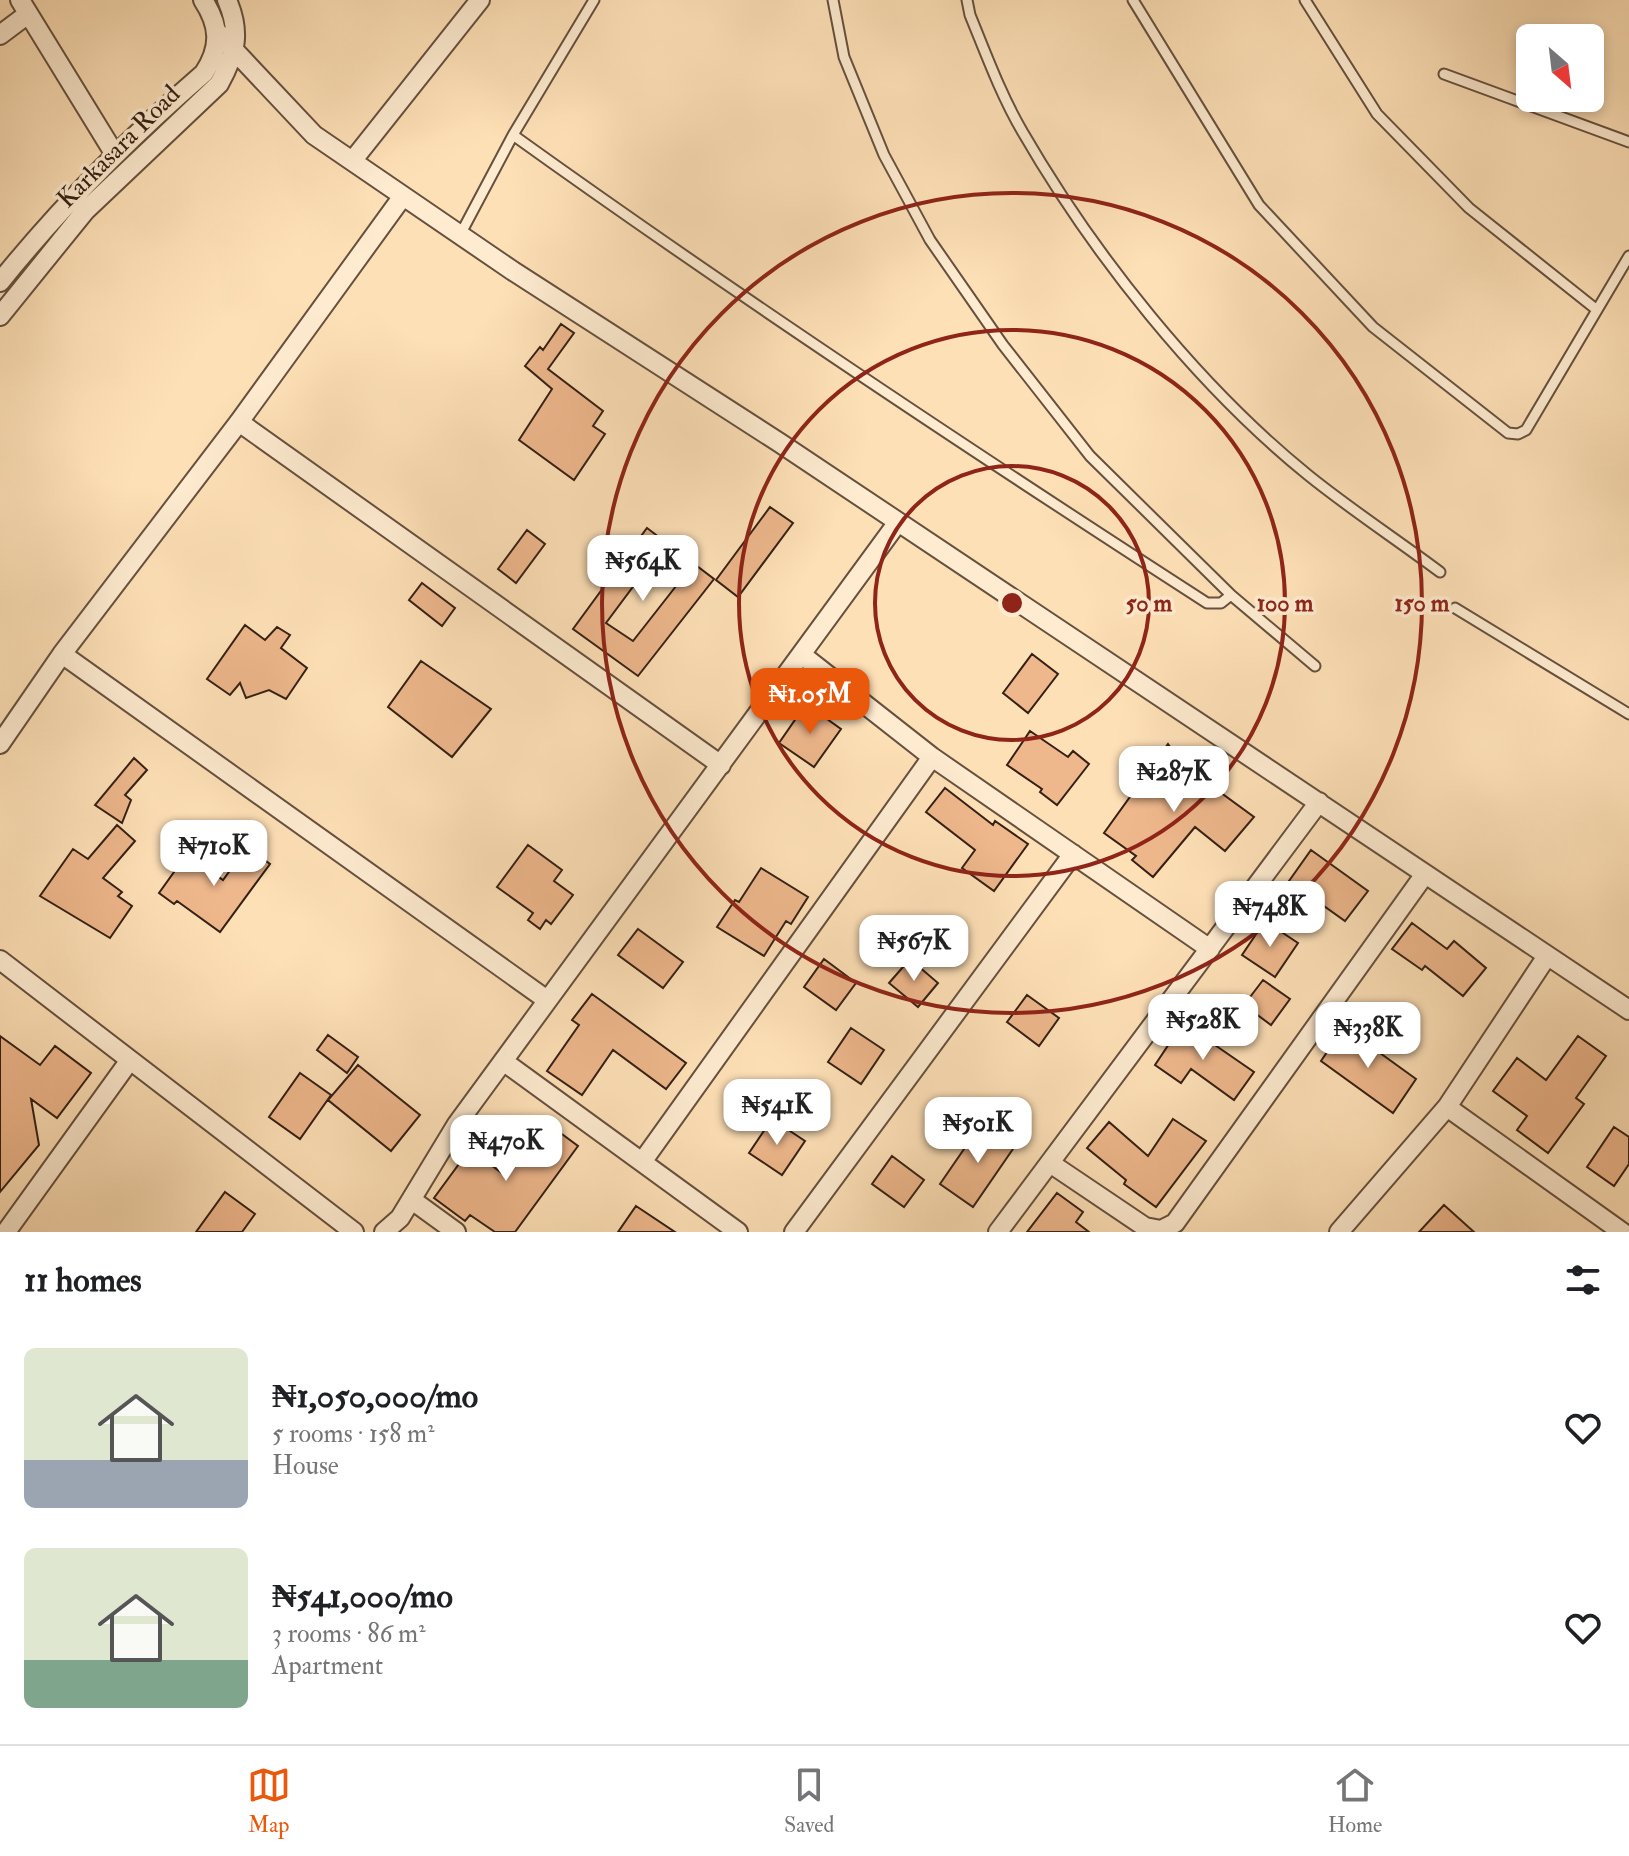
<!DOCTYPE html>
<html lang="en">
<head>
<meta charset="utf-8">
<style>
	body { margin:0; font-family:"IM FELL Double Pica",serif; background:#f6f6f6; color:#202124; height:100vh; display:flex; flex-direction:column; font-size:30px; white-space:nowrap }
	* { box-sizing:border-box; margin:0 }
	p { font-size:26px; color:#757577 }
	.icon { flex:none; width:44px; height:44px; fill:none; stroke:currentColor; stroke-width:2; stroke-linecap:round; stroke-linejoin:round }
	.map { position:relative; height:1232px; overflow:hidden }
	.panel { display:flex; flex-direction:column; background:#fff; flex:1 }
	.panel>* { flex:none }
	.needle { width:52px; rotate:152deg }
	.buttons { position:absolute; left:1516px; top:24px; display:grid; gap:16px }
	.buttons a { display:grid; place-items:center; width:88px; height:88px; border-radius:12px; background:#fff; box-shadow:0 4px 12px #0003; font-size:40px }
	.price { position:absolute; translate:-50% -68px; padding:0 18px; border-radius:16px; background:#fff; color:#222; font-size:26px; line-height:52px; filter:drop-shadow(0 2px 4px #0008) }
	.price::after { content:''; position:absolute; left:50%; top:48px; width:24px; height:18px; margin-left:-12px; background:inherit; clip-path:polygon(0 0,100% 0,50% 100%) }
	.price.active { background:#ea580c; color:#fff }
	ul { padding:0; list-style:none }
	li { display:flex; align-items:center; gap:24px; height:200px; padding:0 24px }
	li span { display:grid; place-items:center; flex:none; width:224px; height:160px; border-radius:12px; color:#555 }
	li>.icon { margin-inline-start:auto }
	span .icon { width:96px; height:96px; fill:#fffc; stroke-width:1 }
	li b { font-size:34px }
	h2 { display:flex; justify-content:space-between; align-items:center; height:96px; padding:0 24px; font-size:34px }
	.tab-bar { display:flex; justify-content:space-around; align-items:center; height:112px; border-top:2px solid #e0e0e0; background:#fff; font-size:22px; color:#757577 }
	.tab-bar a { display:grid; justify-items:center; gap:4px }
	.tab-bar .active { color:#ea580c }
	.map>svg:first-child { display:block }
	.building { fill:#eeb78c; stroke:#342015; stroke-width:2; fill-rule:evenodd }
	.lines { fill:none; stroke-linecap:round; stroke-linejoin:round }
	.lane-casing { stroke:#66503e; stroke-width:13 }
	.street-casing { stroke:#66503e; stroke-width:22 }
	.lane { stroke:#feebd0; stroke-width:9 }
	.street { stroke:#feebd0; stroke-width:18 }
	.ring { fill:none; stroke:#8f2418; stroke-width:4 }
	.labels { text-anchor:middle; stroke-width:7; stroke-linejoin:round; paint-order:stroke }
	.street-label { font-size:26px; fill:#342015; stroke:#feebd0 }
	.centre { fill:#8f2418; stroke:#feebd0; stroke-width:4 }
	.ring-label { font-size:24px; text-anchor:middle; font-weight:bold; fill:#8f2418; stroke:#feebd0; stroke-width:7; stroke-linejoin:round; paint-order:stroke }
</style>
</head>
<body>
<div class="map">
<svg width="1629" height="1232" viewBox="0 0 1629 1232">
	<rect width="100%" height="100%" fill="#fee0b7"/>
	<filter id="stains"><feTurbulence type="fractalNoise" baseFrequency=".0025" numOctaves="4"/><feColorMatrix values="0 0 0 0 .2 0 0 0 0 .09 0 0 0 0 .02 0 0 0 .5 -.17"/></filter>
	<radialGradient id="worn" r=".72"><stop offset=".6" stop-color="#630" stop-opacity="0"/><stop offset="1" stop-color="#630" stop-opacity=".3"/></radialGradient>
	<path class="building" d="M 561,324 L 574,333 L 548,369 L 603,411 L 593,426 L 605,434 L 574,480 L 519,440 L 552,389 L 525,366 L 540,347 L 543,350 Z
		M 770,507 L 793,523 L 738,597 L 716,580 Z
		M 647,528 L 714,579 L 638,676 L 573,629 ZM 653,560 L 680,581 L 633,641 L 606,623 Z
		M 527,530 L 545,544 L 516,583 L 498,569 Z
		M 422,583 L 455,608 L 442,626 L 409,600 Z
		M 245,625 L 265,640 L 277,627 L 290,635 L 281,648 L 307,668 L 286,699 L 269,690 L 246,698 L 240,683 L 230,695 L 207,679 Z
		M 1032,654 L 1058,674 L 1028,713 L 1003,693 Z
		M 421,661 L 491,709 L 452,757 L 388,707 Z
		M 806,704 L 841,729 L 814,767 L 779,743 Z
		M 1030,731 L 1068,757 L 1073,751 L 1089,764 L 1057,805 L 1040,792 L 1042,789 L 1007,765 Z
		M 1168,744 L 1183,765 L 1254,817 L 1225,851 L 1195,827 L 1153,877 L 1132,860 L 1136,856 L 1104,833 Z
		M 134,758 L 147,770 L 125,795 L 131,800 L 122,823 L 95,805 Z
		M 945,788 L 993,825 L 995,821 L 1028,844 L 994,891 L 962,868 L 975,850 L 926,812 Z
		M 117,825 L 135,841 L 103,878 L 122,892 L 118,896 L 132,906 L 110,938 L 40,896 L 73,849 L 88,859 Z
		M 528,845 L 562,870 L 554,881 L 573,895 L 551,924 L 546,920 L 540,929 L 528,920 L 533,913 L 497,887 Z
		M 247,847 L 270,864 L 220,932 L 177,901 L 174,904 L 159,893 L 187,854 L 223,880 Z
		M 1311,850 L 1368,891 L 1345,921 L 1289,881 Z
		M 761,868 L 808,897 L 791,924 L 786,921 L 764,956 L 717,927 L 735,900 L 739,902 Z
		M 1265,921 L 1298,943 L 1275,977 L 1242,955 Z
		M 1412,923 L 1447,949 L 1454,941 L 1486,968 L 1463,996 L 1425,966 L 1422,970 L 1392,949 Z
		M 638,929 L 683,962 L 663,988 L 618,955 Z
		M 824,959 L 856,983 L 836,1010 L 804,987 Z
		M 910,959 L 938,983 L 918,1007 L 889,983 Z
		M 1263,980 L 1290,999 L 1271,1025 L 1244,1005 Z
		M 592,994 L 686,1063 L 666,1089 L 613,1050 L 582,1095 L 547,1071 L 579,1025 L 572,1020 Z
		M 1027,995 L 1059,1018 L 1039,1046 L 1007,1022 Z
		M 1183,1023 L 1254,1072 L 1234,1100 L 1191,1069 L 1181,1083 L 1155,1065 Z
		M 1344,1027 L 1416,1079 L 1393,1113 L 1321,1061 Z
		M 851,1028 L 884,1050 L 861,1084 L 828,1062 Z
		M 328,1035 L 358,1057 L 347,1073 L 317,1050 Z
		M 0,1036 L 40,1065 L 55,1046 L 91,1073 L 57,1118 L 31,1099 L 39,1145 L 0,1192 Z
		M 1578,1036 L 1606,1056 L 1576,1098 L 1584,1104 L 1548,1153 L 1517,1130 L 1527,1116 L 1493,1091 L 1517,1058 L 1546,1080 Z
		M 358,1065 L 420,1115 L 391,1151 L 328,1100 Z
		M 300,1073 L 331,1095 L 300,1139 L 269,1117 Z
		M 772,1119 L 805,1141 L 782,1175 L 749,1153 Z
		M 1173,1119 L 1206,1141 L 1156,1207 L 1124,1184 L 1126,1180 L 1087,1148 L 1109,1122 L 1148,1156 Z
		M 547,1123 L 578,1146 L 515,1232 L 495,1232 L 470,1215 L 465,1221 L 434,1198 L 470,1149 L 507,1177 Z
		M 982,1123 L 1015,1146 L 973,1207 L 940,1184 Z
		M 1614,1127 L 1629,1137 L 1629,1164 L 1614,1186 L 1587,1167 Z
		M 892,1156 L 924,1180 L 904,1207 L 872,1184 Z
		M 225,1192 L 255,1214 L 242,1232 L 196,1232 Z
		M 1057,1193 L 1083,1212 L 1076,1222 L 1089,1232 L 1027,1232 Z
		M 1444,1205 L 1474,1232 L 1419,1232 Z
		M 636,1206 L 675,1232 L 618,1232 Z"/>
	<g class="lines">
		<defs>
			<path id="lane" d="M 833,0 L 844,57 L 884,155 L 930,240 L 1003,345 L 1090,456 L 1231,595 L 1315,666
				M 967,0 L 970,15 C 986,54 1001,95 1022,131 C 1093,254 1197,385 1308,475 C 1350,509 1396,539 1440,572
				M 1133,0 L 1259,205 L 1373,327 L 1508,433 L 1518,434 L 1526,430 L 1629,256
				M 1305,0 L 1377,114 L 1469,208 L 1597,310
				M 1444,74 L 1629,142
				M 513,135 C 740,298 973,452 1207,603 L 1221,603 L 1231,595
				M 460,235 L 513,135 L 594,0
				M 1455,608 L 1629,714"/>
			<path id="street" d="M 20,0 L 114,153
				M 217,32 L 314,135 L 513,271 L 780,443 L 1629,1010
				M 0,35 L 28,14
				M 353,160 L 480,0
				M 0,282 C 62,205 129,138 204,73 C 221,47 220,26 203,0
				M 0,316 L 85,211 L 219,84 C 236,54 241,32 227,0
				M 239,422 L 721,765
				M 62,654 L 547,1000
				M 802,655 L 932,757 L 1210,949
				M 0,744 L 62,654 L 239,422 L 403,196
				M 0,960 L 354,1232
				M 503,1061 L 738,1232
				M 1447,1107 L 1622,1232
				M 642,1162 L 932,757
				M 1050,1163 L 1145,1227 L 1161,1230 L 1175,1223 L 1425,874
				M 412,1200 L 456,1232
				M 6,1232 L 130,1060
				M 384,1232 L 400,1218 L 457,1124 L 898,522
				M 794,1232 L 1073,854
				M 998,1232 L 1319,802
				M 1339,1232 L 1447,1107 L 1547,956"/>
		</defs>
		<use href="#lane" class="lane-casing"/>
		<use href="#street" class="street-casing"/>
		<use href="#lane" class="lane"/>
		<use href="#street" class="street"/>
	</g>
	<g class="ring">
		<circle cx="1012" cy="603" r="137"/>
		<circle cx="1012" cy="603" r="273"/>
		<circle cx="1012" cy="603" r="410"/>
	</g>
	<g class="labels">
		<g class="street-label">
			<text transform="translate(118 146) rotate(-45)" y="9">Karkasara Road</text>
		</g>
	</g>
	<circle cx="1012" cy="603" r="12" class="centre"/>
	<g class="ring-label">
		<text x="1149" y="611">50 m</text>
		<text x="1285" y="611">100 m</text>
		<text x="1422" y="611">150 m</text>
	</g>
	<rect width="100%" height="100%" filter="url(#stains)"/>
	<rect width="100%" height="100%" fill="url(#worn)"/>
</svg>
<div class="buttons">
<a><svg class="needle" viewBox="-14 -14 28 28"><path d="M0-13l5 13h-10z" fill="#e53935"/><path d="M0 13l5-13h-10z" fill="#757577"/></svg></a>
</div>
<b class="price" style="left:643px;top:603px">₦564K</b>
<b class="price active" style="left:810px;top:736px">₦1.05M</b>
<b class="price" style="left:1174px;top:814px">₦287K</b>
<b class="price" style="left:214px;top:888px">₦710K</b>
<b class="price" style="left:1270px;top:949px">₦748K</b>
<b class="price" style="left:914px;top:983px">₦567K</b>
<b class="price" style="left:1203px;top:1062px">₦528K</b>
<b class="price" style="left:1368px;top:1070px">₦338K</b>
<b class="price" style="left:777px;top:1147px">₦541K</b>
<b class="price" style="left:978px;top:1165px">₦501K</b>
<b class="price" style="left:506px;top:1183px">₦470K</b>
</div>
<section class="panel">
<h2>11 homes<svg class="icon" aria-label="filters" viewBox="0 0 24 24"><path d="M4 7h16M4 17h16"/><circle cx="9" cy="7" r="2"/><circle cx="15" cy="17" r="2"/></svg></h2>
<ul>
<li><span style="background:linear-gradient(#dfe7d0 70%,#9aa5b1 0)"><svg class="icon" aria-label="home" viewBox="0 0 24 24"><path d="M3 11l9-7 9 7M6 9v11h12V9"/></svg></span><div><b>₦1,050,000/mo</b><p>5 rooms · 158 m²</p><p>House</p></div><svg class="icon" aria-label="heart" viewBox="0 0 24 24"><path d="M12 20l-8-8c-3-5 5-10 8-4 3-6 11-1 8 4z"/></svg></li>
<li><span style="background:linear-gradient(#dfe7d0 70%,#7fa58c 0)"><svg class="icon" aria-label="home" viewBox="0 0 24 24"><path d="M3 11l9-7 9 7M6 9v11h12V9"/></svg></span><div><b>₦541,000/mo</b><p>3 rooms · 86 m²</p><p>Apartment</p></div><svg class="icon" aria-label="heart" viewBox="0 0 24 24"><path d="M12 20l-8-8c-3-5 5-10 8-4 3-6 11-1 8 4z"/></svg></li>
</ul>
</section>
<nav class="tab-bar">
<a class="active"><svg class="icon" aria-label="map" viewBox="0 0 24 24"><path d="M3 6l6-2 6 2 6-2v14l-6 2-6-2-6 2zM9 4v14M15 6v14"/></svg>Map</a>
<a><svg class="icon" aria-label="saved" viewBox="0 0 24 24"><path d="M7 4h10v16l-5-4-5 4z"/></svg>Saved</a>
<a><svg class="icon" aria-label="home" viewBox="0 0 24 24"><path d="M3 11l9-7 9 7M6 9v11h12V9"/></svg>Home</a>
</nav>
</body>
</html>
